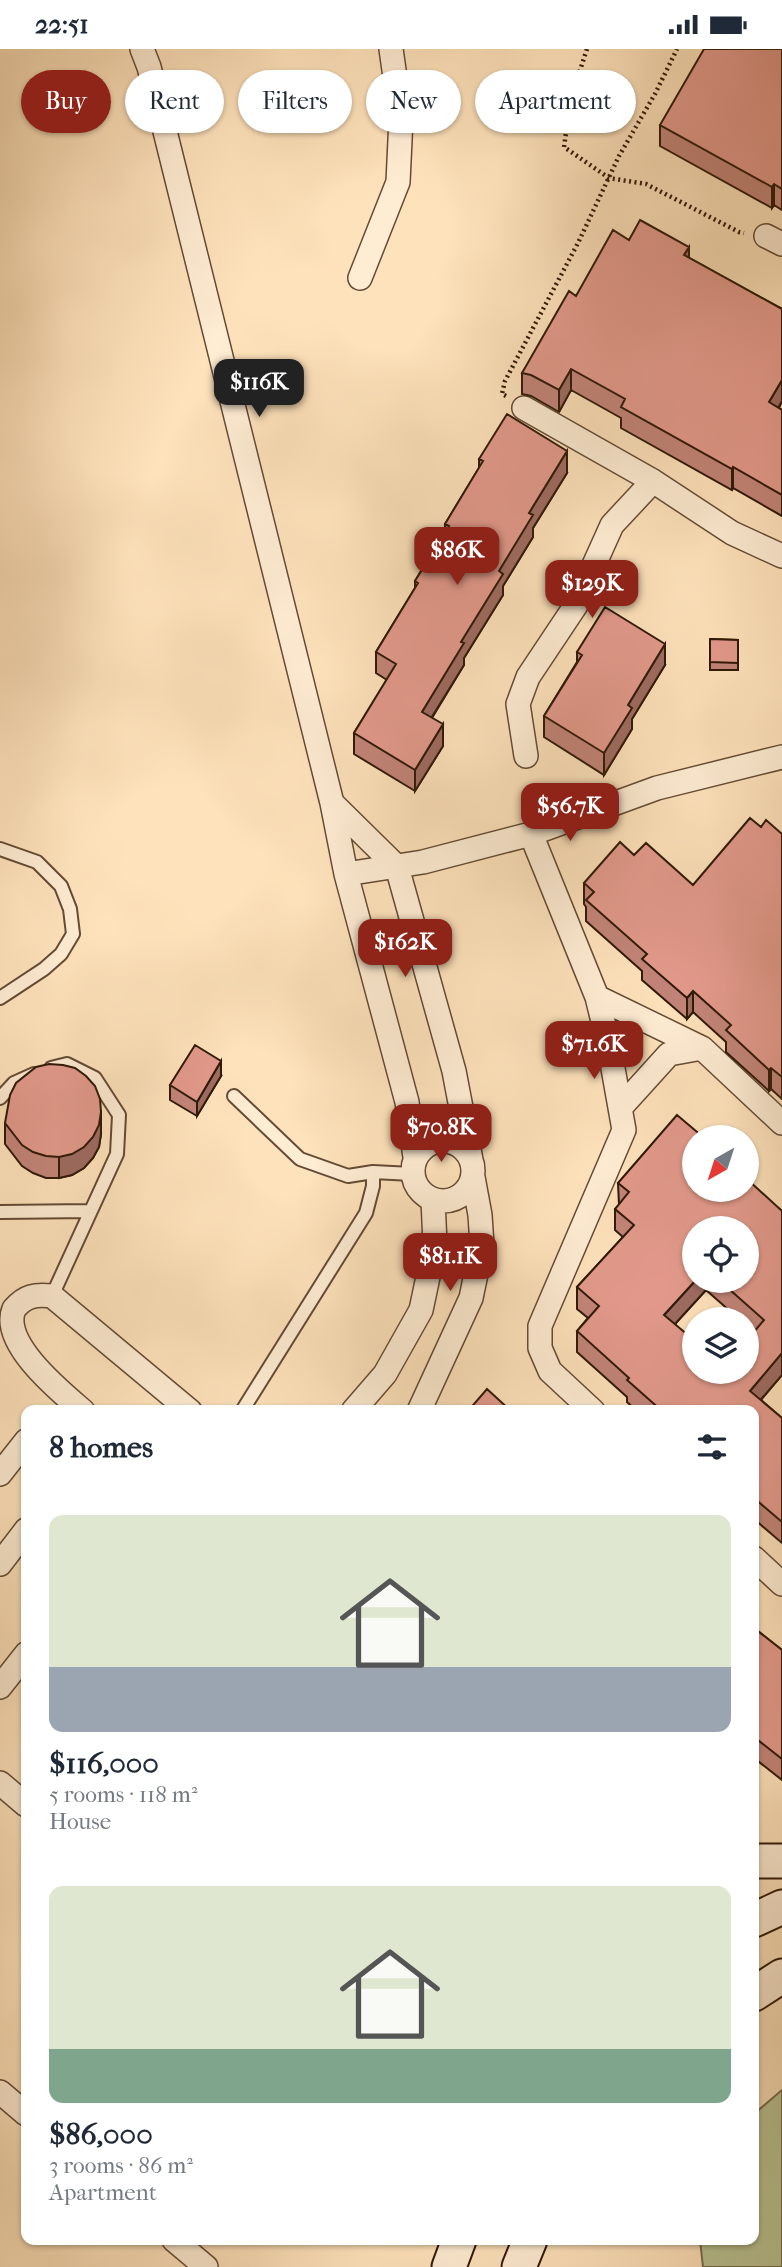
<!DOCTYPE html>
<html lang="en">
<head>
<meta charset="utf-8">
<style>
	body { margin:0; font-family:"IM FELL French Canon",serif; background:#f6f6f7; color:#1f2937; height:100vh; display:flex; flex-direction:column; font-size:26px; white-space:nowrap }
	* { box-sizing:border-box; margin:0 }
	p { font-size:23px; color:#747a83 }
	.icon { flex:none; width:38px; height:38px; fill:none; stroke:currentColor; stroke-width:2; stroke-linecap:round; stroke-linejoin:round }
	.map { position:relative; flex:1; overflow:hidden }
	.panel { position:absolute; left:21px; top:1356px; width:738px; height:840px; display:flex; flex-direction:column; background:#fff; border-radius:14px; box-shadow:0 2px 5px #0004 }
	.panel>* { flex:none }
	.guide { position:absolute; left:21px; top:21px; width:740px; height:63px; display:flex; gap:14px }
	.needle { width:46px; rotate:219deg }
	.buttons { position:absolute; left:682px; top:1076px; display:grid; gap:14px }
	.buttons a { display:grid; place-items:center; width:77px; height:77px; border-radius:50%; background:#fff; box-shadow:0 2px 5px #0004; font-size:35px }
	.price { position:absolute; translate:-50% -60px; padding:0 16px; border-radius:14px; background:#8f2418; color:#fff; font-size:23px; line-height:46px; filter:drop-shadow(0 2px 4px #0008) }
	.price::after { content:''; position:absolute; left:50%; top:42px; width:21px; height:16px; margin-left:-10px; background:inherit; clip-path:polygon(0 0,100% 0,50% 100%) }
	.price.current { background:#222; color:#fff }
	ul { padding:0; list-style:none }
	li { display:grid; align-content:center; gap:14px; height:371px; padding:0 28px }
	li span { display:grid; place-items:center; height:217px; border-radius:14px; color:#555 }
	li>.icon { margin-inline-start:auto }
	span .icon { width:126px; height:126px; fill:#fffc; stroke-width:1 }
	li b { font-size:30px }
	h2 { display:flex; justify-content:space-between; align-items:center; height:84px; padding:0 28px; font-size:30px }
	.tag { padding:0 24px; border-radius:32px; background:#fff; box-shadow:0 2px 5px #0004; font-size:24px; line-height:63px }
	.tag.current { background:#8f2418; color:#fff }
	.status { display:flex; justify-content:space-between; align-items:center; height:49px; padding:0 35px; background:#fff; direction:ltr }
	.status svg { height:19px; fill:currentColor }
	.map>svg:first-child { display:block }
	.green { fill:#bac494; stroke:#756e4e; stroke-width:2 }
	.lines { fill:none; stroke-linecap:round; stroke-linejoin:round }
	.lane-casing { stroke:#644b35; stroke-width:16 }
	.street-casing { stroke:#644b35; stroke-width:26 }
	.secondary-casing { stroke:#301908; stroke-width:37 }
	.path { stroke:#301908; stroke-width:4.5; stroke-dasharray:2 3.5; stroke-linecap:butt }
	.lane { stroke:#feecd3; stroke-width:12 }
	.street { stroke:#feecd3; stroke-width:23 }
	.secondary { stroke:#feecd3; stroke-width:33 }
	.wall { fill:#c28478; stroke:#301908; stroke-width:2; fill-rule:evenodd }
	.shaded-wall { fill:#9e6b61; stroke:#301908; stroke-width:2 }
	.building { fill:#e2998b; stroke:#301908; stroke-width:2; fill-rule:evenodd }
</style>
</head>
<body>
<div class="status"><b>22:51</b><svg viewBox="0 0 49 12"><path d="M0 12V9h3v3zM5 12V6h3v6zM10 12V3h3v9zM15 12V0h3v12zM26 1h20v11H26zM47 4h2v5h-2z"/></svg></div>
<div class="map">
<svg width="782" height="2218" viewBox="0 0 782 2218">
	<rect width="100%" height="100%" fill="#fee2bb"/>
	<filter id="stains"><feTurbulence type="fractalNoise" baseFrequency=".00286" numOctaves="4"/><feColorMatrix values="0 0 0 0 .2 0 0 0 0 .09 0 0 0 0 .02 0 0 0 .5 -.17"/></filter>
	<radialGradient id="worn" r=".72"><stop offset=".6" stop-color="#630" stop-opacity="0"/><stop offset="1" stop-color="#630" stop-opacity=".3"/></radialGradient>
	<path class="green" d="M 782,2041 L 782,2218 L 703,2218 L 700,2191 L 754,2191 L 754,2065 Z"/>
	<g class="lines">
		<defs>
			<path id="lane" d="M 0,800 L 37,813 L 61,837 L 70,860 L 73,885 L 61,905 L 44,920 L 0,949
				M 51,1019 L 67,1015 L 95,1029 L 119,1066 L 117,1105 L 52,1247
				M 234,1047 L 300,1110 L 348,1127 L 373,1123 L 412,1125
				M 0,1049 L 14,1034 L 34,1025
				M 0,1163 L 90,1162
				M 242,1362 L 366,1164 L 373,1137 L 373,1123"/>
			<path id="street" d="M 142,0 L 149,18 L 332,754 L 346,825 L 407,1053 L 415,1108
				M 766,187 L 782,195
				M 360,229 L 398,133 L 401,70 L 391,0
				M 524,359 L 653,432 L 732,484 L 782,507
				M 526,707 L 518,655 L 528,628 L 576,556 L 612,476 L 653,432
				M 332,754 L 397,818 L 454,1022 L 471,1111
				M 531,785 L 597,948 L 609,997 L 624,1081 L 540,1277 L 540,1299 L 550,1322 L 593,1362
				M 346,825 L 423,813 L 531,785 L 657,739 L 782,708
				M 597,948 L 702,999 L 782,1074
				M 621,1058 L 669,1005 L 702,999
				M413 1122a30 30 0 1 1 60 0a30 30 0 1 1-60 0Z
				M 83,1362 C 61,1343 0,1294 14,1260 C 25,1247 35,1245 52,1247 L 190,1362
				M 353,1362 L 385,1325 L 421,1261 L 435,1195 L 433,1151
				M 419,1362 L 471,1249 L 482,1196 L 480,1166 L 473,1128
				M 0,1425 L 26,1392
				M 754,1509 L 782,1535
				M 0,1515 L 26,1481
				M 0,1638 L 26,1605
				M 0,1734 L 26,1756
				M 0,2043 L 26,2065
				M 174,2191 L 206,2218"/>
			<path id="secondary" d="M 754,1812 L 782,1812
				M 754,1871 L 782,1858
				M 754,1945 L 782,1927
				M 449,2218 L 459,2191
				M 519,2218 L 530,2191"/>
		</defs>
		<use href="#lane" class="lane-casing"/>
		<use href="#street" class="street-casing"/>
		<use href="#secondary" class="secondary-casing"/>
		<path class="path" d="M 587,0 L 571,49 L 564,98 L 609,129 L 646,135 L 739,183 L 744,184
			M 506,347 L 502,345 L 505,332 L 578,194 L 619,107 L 655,45 L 677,0"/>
		<use href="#lane" class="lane"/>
		<use href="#street" class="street"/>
		<use href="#secondary" class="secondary"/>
	</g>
	<path class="wall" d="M 782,0 L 782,161 L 774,156 L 772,159 L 660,97 L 660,76 Z
		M 629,191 L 689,209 L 782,260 L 782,352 L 779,359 L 782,361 L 782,467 L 733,439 L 732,441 L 621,379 L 621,369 L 571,341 L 559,363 L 531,347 L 522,345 L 522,324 L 576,247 Z
		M 479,410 L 567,424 L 533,479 L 533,488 L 503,537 L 503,546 L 464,609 L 464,616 L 432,669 L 443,697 L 415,742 L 354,705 L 354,684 L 387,631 L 376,624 L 376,603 L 415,539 L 415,532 L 445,483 L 445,475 L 479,419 Z
		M 710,590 L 738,591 L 738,621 L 710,621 Z
		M 577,603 L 665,616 L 632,670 L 632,680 L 604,726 L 544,688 L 544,667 L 577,613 Z
		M 761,778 L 782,785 L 782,1050 L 771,1040 L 769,1042 L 726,1003 L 726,993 L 693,963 L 687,970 L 642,931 L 642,922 L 586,872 L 586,858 L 584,855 L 584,834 L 634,806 L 693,836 Z
		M 221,1027 L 197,1067 L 170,1051 L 170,1036 Z
		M 5,1074 L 101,1085 L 99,1098 L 93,1109 L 84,1119 L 72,1126 L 59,1129 L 46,1129 L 33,1124 L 22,1117 L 5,1095 Z
		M 695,1088 L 782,1162 L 782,1326 L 761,1351 L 782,1369 L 782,1494 L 754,1470 L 754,1362 L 637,1362 L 627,1353 L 627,1348 L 577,1303 L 577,1282 L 588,1269 L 577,1260 L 577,1238 L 623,1188 L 615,1181 L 615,1160 L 619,1156 L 618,1134 ZM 695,1180 L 747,1232 L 695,1232 ZM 706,1241 L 739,1270 L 747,1270 L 747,1277 L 754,1283 L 747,1323 L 695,1323 L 675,1275 Z
		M 754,1579 L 782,1601 L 782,1731 L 754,1709 Z"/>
	<path class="shaded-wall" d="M 774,135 L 774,156 L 772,159 L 772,138 Z
		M 689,198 L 689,220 L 684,206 Z
		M 571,320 L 571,341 L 559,363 L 559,341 Z
		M 782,331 L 782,352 L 769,375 L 769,353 Z
		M 567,402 L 567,424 L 533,479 L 533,488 L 503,537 L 503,546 L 464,609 L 464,616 L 422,684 L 422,663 L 461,593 L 529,464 Z
		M 733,418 L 733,439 L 732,441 L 732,420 Z
		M 665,595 L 665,616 L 632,670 L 632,680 L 604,726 L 604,704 L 628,656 Z
		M 443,675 L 443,697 L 415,742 L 415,721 Z
		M 693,942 L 693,963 L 687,970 L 687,949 Z
		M 221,1012 L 221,1027 L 197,1067 L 197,1053 Z
		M 771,1019 L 771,1040 L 769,1042 L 769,1021 Z
		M 101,1063 L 101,1085 L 99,1098 L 93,1109 L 84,1119 L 72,1126 L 59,1129 L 59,1108 Z
		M 695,1232 L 706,1232 L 706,1241 L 664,1287 L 664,1266 Z
		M 782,1304 L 782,1326 L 751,1362 L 750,1342 Z"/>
	<path class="building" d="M 704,0 L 782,0 L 782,140 L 774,135 L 772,138 L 660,76 Z
		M 640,171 L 689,198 L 684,206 L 782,260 L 782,331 L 769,353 L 782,361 L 782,446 L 733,418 L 732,420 L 621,358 L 625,350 L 571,320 L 559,341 L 531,326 L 522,324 L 569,242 L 576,247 L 613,181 L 629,191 Z
		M 507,365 L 567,402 L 529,464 L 533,466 L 499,522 L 503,525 L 461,593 L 464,594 L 422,663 L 443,675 L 415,721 L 354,684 L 396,615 L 376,603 L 418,534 L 415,532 L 449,477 L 445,475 L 483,412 L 479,410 Z
		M 605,558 L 665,595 L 628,656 L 632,659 L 604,704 L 544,667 L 582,606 L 577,603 Z
		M 710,590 L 738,591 L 738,614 L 710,613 Z
		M 750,769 L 761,778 L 766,771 L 782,785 L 782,1028 L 771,1019 L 769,1021 L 726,981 L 731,976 L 693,942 L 687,949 L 642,910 L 647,905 L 586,851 L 594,843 L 584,834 L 620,793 L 634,806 L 646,794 L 693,836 Z
		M 195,996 L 221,1012 L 197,1053 L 170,1036 Z
		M 49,1015 L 63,1016 L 75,1019 L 86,1027 L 95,1037 L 100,1050 L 101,1063 L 99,1076 L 93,1088 L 84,1098 L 72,1105 L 59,1108 L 46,1107 L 33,1103 L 22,1096 L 5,1074 L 10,1046 L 16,1034 L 36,1018 Z
		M 677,1066 L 703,1088 L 695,1088 L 695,1141 L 747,1141 L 747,1130 L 782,1162 L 782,1304 L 750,1342 L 782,1369 L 782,1473 L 754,1449 L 754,1362 L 662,1362 L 627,1331 L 629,1329 L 577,1282 L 599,1257 L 577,1238 L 634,1176 L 615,1160 L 629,1143 L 618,1134 ZM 695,1180 L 747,1180 L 747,1232 L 720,1232 L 764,1271 L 747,1291 L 747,1323 L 695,1323 L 695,1292 L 664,1266 L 695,1232 Z
		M 487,1340 L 511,1362 L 468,1362 Z
		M 754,1579 L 782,1601 L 782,1710 L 754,1688 Z"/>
	<rect width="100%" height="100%" filter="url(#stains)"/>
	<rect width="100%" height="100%" fill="url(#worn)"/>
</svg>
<div class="buttons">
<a><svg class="needle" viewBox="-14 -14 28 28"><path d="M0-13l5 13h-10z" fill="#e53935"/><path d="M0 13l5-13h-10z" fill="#747a83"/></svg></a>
<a><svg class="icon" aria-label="locate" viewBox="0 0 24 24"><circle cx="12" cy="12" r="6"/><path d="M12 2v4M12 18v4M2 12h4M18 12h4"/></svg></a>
<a><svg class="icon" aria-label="layers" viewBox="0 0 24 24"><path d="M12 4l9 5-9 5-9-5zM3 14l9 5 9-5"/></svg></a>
</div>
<b class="price current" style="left:259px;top:370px">$116K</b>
<b class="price" style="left:457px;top:538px">$86K</b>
<b class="price" style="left:592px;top:571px">$129K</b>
<b class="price" style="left:570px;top:794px">$56.7K</b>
<b class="price" style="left:405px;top:930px">$162K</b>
<b class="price" style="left:594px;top:1032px">$71.6K</b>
<b class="price" style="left:441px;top:1115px">$70.8K</b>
<b class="price" style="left:450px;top:1244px">$81.1K</b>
<div class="guide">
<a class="tag current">Buy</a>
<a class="tag">Rent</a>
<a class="tag">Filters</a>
<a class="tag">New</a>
<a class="tag">Apartment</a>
</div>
<section class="panel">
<h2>8 homes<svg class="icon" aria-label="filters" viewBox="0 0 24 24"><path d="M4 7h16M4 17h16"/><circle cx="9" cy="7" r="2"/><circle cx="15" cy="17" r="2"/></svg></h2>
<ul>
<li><span style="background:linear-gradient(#dfe7d0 70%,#9aa5b1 0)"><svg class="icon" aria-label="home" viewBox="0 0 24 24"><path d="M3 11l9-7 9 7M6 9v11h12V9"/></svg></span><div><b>$116,000</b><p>5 rooms · 118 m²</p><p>House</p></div></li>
<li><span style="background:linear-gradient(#dfe7d0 75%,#7fa58c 0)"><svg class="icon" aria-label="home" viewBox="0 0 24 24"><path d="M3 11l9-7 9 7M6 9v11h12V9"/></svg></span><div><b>$86,000</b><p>3 rooms · 86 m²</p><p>Apartment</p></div></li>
</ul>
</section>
</div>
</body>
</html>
